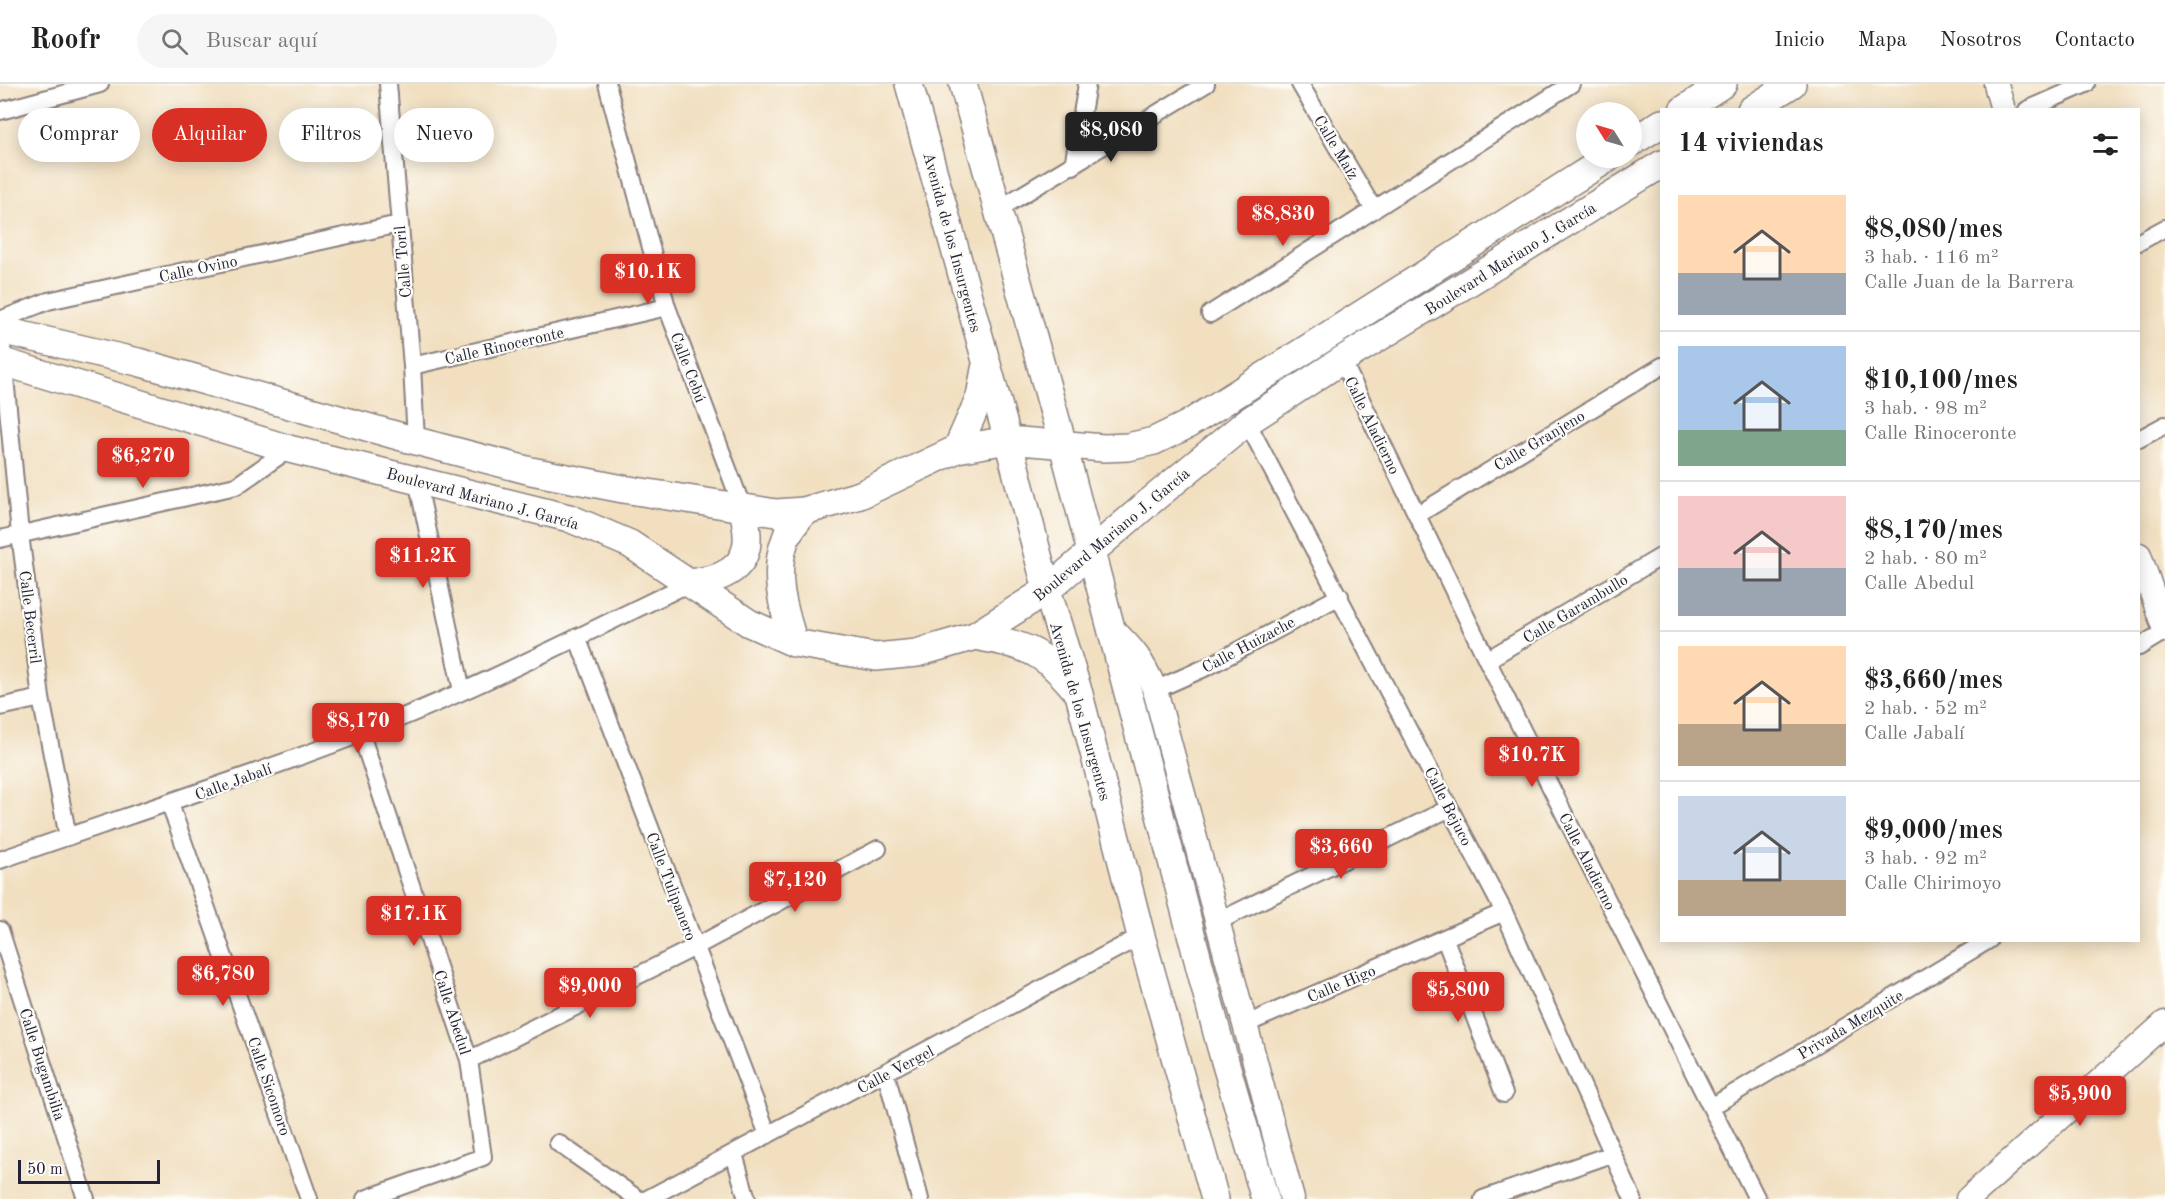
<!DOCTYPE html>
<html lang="es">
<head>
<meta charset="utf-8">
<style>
	body { margin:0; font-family:"Old Standard TT",serif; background:#f6f6f6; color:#222; height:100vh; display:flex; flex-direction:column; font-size:22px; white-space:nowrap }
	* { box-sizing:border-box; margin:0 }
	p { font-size:20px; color:#767676 }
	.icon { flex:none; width:33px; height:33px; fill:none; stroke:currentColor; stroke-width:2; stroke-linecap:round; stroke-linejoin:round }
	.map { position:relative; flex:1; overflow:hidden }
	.panel { position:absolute; left:1660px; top:24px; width:480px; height:834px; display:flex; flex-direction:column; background:#fff; border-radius:0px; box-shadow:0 3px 15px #0003 }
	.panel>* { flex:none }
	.top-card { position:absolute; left:18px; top:24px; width:570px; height:54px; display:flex; gap:12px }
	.needle { width:39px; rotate:307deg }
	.fabs { position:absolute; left:1576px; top:18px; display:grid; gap:12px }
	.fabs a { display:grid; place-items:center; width:66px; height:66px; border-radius:50%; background:#fff; box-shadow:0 3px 15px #0003; font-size:30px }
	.scale { position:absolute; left:18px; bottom:15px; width:142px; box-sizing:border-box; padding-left:6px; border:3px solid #22223b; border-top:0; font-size:16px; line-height:21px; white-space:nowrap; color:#22223b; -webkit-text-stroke:4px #fdfcf7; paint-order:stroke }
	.price { position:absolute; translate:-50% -51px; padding:0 14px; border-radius:6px; background:#d93025; color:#fff; font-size:20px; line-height:39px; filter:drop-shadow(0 2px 3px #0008) }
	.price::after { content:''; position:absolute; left:50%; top:36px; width:18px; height:14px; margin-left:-9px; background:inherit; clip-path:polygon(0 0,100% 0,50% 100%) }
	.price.current { background:#222; color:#fff }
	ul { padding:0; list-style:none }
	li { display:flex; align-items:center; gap:18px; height:150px; padding:0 18px }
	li+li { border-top:2px solid #e0e0e0 }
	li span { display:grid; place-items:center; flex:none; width:168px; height:120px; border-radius:0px; color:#555 }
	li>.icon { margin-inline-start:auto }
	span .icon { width:72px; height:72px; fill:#fffc; stroke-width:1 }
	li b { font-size:26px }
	h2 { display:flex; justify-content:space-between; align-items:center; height:72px; padding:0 18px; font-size:26px }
	.tag { padding:0 21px; border-radius:27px; background:#fff; box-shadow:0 3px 15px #0003; font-size:21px; line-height:54px }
	.tag.current { background:#d93025; color:#fff }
	header { display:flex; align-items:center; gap:36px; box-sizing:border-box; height:84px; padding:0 30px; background:#fff; border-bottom:2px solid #e0e0e0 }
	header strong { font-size:28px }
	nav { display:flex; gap:33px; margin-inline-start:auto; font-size:21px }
	.search { width:420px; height:54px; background:#f6f6f6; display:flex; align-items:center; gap:15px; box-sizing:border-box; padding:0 21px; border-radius:33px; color:#767676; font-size:22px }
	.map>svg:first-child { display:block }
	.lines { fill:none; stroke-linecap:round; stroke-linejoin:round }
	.street-casing { stroke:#8a807e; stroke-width:20 }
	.secondary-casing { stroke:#8a807e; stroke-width:27 }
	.primary-casing { stroke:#8a807e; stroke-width:30 }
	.street { stroke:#fff; stroke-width:16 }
	.secondary { stroke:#fff; stroke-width:24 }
	.primary { stroke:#fff; stroke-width:27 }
	.labels { text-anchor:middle; stroke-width:4.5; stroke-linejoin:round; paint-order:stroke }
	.street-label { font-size:16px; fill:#22223b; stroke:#fdfcf7 }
</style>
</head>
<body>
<header>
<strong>Roofr</strong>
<div class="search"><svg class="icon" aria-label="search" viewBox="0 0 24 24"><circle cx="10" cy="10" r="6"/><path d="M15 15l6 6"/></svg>Buscar aquí</div>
<nav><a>Inicio</a><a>Mapa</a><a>Nosotros</a><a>Contacto</a></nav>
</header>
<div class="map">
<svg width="2165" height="1115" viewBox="0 0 2165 1115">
	<rect width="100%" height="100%" fill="#fdfcf7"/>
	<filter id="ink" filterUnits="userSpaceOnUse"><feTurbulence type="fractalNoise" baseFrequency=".0167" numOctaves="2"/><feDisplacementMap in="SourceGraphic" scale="12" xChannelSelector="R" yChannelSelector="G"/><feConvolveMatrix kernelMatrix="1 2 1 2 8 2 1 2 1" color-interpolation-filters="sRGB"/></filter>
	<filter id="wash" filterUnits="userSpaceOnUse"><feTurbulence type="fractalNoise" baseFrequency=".008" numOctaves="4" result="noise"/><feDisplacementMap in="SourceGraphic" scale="24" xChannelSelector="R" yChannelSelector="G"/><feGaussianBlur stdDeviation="1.35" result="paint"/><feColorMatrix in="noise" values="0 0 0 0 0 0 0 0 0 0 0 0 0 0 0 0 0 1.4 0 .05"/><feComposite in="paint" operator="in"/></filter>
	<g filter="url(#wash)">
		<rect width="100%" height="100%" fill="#f1dfc0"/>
	</g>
	<g filter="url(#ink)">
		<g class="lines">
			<defs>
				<path id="street" d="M 388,0 L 412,282 L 416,357
					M 607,0 L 667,223 L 743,425
					M 1300,0 L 1374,126
					M 2027,26 L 2086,0
					M 0,27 L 100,0
					M 1073,82 L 1087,0
					M 997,126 L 1206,0
					M 2139,158 L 2165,144
					M 1210,230 L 1571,0
					M 0,236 L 48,217 L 399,140
					M 0,241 L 20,450 L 41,614 L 68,753
					M 1342,276 L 1487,576 L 1757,1115
					M 412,282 L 667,223
					M 1247,338 L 1504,828 L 1633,1115
					M 2139,355 L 2165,341
					M 417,396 L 462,607
					M 1417,431 L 1662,282
					M 0,455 L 236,402 L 289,365
					M 577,553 L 768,1051
					M 2139,563 L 2165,547
					M 1487,576 L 1662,472
					M 1155,606 L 1209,582 L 1340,512
					M 0,623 L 41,614
					M 361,650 L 469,976 L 483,1073 L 365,1115
					M 170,720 L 309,1115
					M 0,776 C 120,734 241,696 360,650 C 473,607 581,551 690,499
					M 1217,838 L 1450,724
					M 0,846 L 86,1115
					M 1445,855 L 1504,1010
					M 1244,941 L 1504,828
					M 469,976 L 695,863 L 878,765
					M 886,990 L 920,1115
					M 1711,1023 L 1989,856
					M 558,1059 L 638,1115
					M 734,1070 L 747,1115
					M 647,1115 L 1141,852
					M 1483,1115 L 1612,1070"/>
				<path id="secondary" d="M 1996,0 L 2003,26
					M 2139,471 L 2165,546
					M 1111,544 C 1134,566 1142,576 1155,606 L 1292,1115
					M 1968,1115 L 2165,939"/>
				<path id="primary" d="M 909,0 L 1008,356 L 1047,506 L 1079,610 L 1141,852 L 1215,1115
					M 963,0 L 1063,361 L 1220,960 L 1265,1115
					M 1683,26 L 1723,0
					M 1751,26 L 1792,0
					M 1632,58 L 1662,39
					M 0,246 L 138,278 L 416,357 L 531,387 L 623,405 L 776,429 L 804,427 L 860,411 L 957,365 L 1008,356 L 1104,364 L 1128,363 L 1154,357 L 1187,341 L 1608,74
					M 0,277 L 289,365 L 569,434 L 630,460 L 749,539 L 794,559 L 876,573 L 917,569 L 975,552 L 1047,506 L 1147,420 L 1247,338 L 1342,276 L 1662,80
					M 957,365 L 980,313 L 985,285
					M 690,499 C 701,497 714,496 723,491 C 753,477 749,451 743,425
					M 975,552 C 1023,561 1042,565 1074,604
					M 794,559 C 783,524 772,489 786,454 C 790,444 799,435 804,427"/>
			</defs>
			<use href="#street" class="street-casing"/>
			<use href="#secondary" class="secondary-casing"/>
			<use href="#primary" class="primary-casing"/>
			<use href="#street" class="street"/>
			<use href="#secondary" class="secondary"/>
			<use href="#primary" class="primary"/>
		</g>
	</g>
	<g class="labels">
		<g class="street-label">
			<text transform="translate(1337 63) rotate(59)" y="6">Calle Maíz</text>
			<text transform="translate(953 158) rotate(75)" y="6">Avenida de los Insurgentes</text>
			<text transform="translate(1510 174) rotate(-32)" y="6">Boulevard Mariano J. García</text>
			<text transform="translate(402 178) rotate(-95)" y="6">Calle Toril</text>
			<text transform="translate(198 184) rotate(-12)" y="6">Calle Ovino</text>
			<text transform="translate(504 261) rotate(-13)" y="6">Calle Rinoceronte</text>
			<text transform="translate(689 283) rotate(69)" y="6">Calle Cebú</text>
			<text transform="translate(1373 341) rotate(64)" y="6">Calle Aladierno</text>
			<text transform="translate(1539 356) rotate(-31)" y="6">Calle Granjeno</text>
			<text transform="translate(483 414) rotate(15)" y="6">Boulevard Mariano J. García</text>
			<text transform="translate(1111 450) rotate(-40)" y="6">Boulevard Mariano J. García</text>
			<text transform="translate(1575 524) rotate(-31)" y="6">Calle Garambullo</text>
			<text transform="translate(31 533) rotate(83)" y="6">Calle Becerril</text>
			<text transform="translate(1248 560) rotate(-28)" y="6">Calle Huizache</text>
			<text transform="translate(1081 627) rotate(74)" y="6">Avenida de los Insurgentes</text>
			<text transform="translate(233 697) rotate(-20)" y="6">Calle Jabalí</text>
			<text transform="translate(1449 722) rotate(63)" y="6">Calle Bejuco</text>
			<text transform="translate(1588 777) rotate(63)" y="6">Calle Aladierno</text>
			<text transform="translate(672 802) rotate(69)" y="6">Calle Tulipanero</text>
			<text transform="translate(1341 899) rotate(-23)" y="6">Calle Higo</text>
			<text transform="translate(453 928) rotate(72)" y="6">Calle Abedul</text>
			<text transform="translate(1850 940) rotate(-31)" y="6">Privada Mezquite</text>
			<text transform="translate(43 980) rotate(72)" y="6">Calle Bugambilia</text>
			<text transform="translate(895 985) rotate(-28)" y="6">Calle Vergel</text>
			<text transform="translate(270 1002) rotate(71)" y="6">Calle Sicomoro</text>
		</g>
	</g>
</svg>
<div class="fabs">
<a><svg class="needle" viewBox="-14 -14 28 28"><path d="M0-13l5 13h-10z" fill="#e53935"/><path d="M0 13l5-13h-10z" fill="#767676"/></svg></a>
</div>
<div class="scale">50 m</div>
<b class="price current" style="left:1111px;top:79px">$8,080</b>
<b class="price" style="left:1283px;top:163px">$8,830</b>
<b class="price" style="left:648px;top:221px">$10.1K</b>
<b class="price" style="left:143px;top:405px">$6,270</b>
<b class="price" style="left:423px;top:505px">$11.2K</b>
<b class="price" style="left:358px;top:670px">$8,170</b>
<b class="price" style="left:1532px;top:704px">$10.7K</b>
<b class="price" style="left:1341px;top:796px">$3,660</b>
<b class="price" style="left:795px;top:829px">$7,120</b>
<b class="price" style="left:414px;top:863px">$17.1K</b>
<b class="price" style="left:223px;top:923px">$6,780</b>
<b class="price" style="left:590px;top:935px">$9,000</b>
<b class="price" style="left:1458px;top:939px">$5,800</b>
<b class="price" style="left:2080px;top:1043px">$5,900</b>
<div class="top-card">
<a class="tag">Comprar</a>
<a class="tag current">Alquilar</a>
<a class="tag">Filtros</a>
<a class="tag">Nuevo</a>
</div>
<section class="panel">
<h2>14 viviendas<svg class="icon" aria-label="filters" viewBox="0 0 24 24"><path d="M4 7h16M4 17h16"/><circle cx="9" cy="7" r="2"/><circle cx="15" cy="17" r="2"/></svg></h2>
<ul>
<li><span style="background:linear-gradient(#ffd9b3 65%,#9aa5b1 0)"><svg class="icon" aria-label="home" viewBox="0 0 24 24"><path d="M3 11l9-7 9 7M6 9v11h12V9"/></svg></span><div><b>$8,080/mes</b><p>3 hab. · 116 m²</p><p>Calle Juan de la Barrera</p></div></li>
<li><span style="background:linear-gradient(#a9c7e8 70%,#7fa58c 0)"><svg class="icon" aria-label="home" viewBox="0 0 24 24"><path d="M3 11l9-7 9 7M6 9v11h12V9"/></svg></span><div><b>$10,100/mes</b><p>3 hab. · 98 m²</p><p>Calle Rinoceronte</p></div></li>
<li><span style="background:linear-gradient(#f6c9c9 60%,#9aa5b1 0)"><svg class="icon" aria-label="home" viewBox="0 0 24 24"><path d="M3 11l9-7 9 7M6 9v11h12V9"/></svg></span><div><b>$8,170/mes</b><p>2 hab. · 80 m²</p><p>Calle Abedul</p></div></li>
<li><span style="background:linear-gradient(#ffd9b3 65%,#b9a48a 0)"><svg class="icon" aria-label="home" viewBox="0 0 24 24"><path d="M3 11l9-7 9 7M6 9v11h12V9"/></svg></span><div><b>$3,660/mes</b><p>2 hab. · 52 m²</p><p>Calle Jabalí</p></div></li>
<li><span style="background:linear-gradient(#c9d6e8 70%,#b9a48a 0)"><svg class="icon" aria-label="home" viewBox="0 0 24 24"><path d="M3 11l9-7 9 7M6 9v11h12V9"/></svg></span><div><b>$9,000/mes</b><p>3 hab. · 92 m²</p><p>Calle Chirimoyo</p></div></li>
</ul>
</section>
</div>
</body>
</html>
